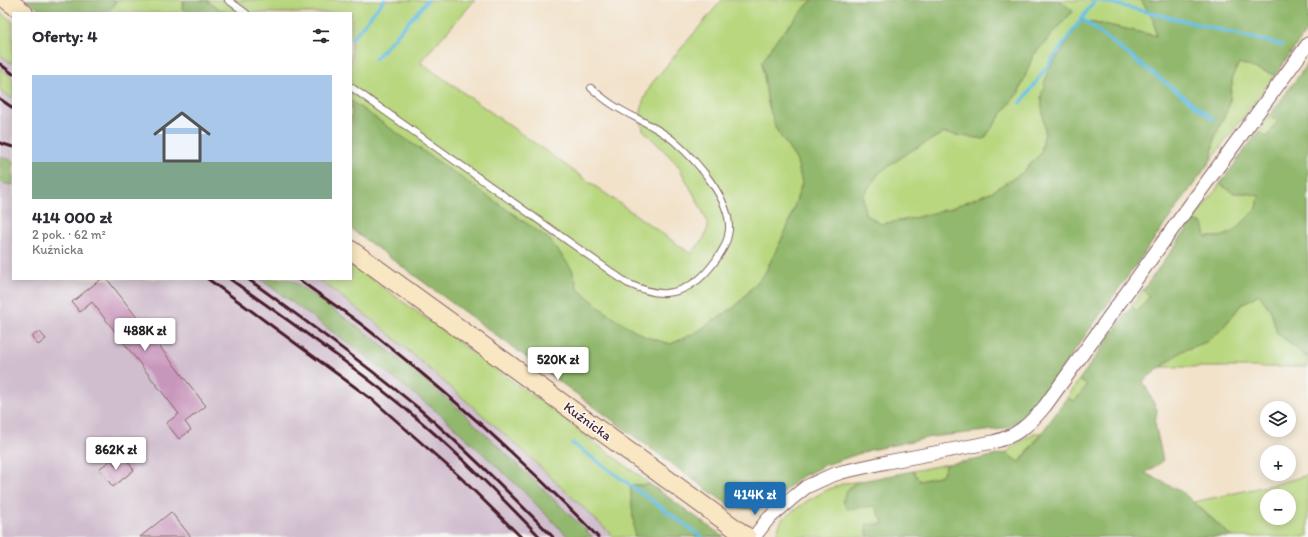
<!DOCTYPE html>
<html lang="pl">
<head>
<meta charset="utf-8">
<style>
	body { margin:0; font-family:Itim,sans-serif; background:#f2f2f3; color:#2b2b33; height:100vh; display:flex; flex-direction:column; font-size:15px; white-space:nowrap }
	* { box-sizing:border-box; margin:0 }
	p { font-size:13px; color:#7c7c81 }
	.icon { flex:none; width:22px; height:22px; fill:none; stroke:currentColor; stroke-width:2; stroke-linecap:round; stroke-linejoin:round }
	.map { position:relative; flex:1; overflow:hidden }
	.details { position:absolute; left:12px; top:12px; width:340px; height:268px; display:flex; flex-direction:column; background:#fff; border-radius:0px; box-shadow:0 2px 10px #0003 }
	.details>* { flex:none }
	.fabs { position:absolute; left:1260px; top:401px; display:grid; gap:8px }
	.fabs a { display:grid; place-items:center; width:36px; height:36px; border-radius:50%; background:#fff; box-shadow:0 2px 10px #0003; font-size:20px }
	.price { position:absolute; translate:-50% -34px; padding:0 9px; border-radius:4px; background:#fff; color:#222; font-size:13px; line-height:26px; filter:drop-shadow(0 1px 2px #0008) }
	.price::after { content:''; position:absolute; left:50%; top:24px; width:12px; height:9px; margin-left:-6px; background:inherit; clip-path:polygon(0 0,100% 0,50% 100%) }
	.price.on { background:#1f6fb2; color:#fff }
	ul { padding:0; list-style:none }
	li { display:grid; align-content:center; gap:8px; height:212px; padding:0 20px }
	li span { display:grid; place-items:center; height:124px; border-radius:0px; color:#555 }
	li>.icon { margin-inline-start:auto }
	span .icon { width:72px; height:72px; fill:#fffc; stroke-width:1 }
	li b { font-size:17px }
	h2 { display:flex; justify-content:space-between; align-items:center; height:48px; padding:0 20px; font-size:17px }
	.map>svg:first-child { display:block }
	.industrial { fill:#d0bdce }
	.green { fill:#b8d77e; stroke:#817b54; fill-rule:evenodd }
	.forest { fill:#92b86d; stroke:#6e6c4c }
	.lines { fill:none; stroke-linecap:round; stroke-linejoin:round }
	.stream { stroke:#66bfe4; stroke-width:3.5 }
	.building { fill:#c895bc }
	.lane-casing { stroke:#856363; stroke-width:8 }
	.street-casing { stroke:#856363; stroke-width:15 }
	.secondary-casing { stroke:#856363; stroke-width:20 }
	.lane { stroke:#fff; stroke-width:6 }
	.street { stroke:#fff; stroke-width:13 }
	.secondary { stroke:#f9e7c3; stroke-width:18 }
	.rail { stroke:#4a1f2b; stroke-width:3 }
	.labels { text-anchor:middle; stroke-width:3.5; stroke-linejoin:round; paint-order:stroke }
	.street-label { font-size:14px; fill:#4a1f2b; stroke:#f6f6f2 }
</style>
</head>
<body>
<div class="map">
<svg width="1308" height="537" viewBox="0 0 1308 537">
	<rect width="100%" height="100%" fill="#f6f6f2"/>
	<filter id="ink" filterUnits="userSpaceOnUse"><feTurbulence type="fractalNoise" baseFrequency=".025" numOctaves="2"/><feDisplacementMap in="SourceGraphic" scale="8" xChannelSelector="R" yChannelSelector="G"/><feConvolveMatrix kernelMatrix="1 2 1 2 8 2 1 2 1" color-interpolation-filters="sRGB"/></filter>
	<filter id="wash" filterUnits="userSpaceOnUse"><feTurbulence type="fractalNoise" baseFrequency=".012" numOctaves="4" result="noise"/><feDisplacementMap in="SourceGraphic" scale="16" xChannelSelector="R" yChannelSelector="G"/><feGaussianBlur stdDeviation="0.9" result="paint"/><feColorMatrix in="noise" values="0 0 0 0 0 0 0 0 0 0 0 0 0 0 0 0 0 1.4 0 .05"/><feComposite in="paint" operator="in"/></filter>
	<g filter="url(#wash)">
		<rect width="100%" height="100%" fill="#f2e2ca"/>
		<path class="industrial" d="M 0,55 L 13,64 L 13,279 L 318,279 L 379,325 L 519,447 L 614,537 L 0,537 Z"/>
		<path class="green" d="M 116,0 L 184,0 L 182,8 L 185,13 L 107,13 L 115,5 Z
			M 206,0 L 475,0 L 420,62 L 691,254 L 704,238 L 708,227 L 706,219 L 698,202 L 677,164 L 643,130 L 640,117 L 643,101 L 652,83 L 722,0 L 812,0 L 776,40 L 762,63 L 768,103 L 776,129 L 797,161 L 802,183 L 788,226 L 765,273 L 736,306 L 695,333 L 671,344 L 646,337 L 609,315 L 578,289 L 572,269 L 549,239 L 351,101 L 351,13 L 229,13 L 217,8 Z
			M 1059,0 L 1141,0 L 1154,20 L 1157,36 L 1108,25 L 1079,21 L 1063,49 L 1048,70 L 1041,97 L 1045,131 L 1041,153 L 1022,173 L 993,191 L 949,209 L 910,219 L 881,224 L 865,214 L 863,196 L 879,173 L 909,152 L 943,133 L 984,139 L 1003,112 L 1019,92 L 1033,56 L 1073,11 Z
			M 0,12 L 13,22 L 13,64 L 0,55 Z
			M 1239,63 L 1275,75 L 1211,160 L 1215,136 L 1229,106 L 1233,75 Z
			M 0,68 L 13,78 L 13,99 L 0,90 Z
			M 1270,115 L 1278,121 L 1267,137 L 1258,132 Z
			M 1220,184 L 1234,193 L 1248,193 L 1260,196 L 1257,208 L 1233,232 L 1221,237 L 1206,237 L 1203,224 L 1193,221 Z
			M 351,264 L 552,410 L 651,485 L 630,485 L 635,537 L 614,537 L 519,447 L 379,325 L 318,279 L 351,279 Z
			M 1143,290 L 1150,295 L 1138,311 L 1131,307 Z
			M 1259,294 L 1271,311 L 1277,333 L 1308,358 L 1308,367 L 1162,367 L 1182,351 L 1206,342 L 1221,330 L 1241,305 Z
			M 1079,380 L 1087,385 L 1075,402 L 1067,398 Z
			M 1034,433 L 1041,433 L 1019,463 L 1006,453 L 1013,446 Z
			M 947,464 L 942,475 L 920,481 L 913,471 Z
			M 1308,475 L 1308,537 L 1232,537 L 1194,502 L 1280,483 ZM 1267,496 L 1289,496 L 1289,518 L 1267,518 Z
			M 856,482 L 846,491 L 843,501 L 875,506 L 884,524 L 866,525 L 868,537 L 775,537 L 782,519 L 807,501 L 829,489 L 845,483 Z"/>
		<path class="forest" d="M 27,0 L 116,0 L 115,5 L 107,13 L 58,13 L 56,11 L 40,10 Z
			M 184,0 L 206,0 L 217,8 L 229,13 L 185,13 L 182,8 Z
			M 812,0 L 1059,0 L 1073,11 L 1033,56 L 1019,92 L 1003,112 L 984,139 L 943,133 L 909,152 L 879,173 L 863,196 L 865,214 L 881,224 L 910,219 L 949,209 L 993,191 L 1022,173 L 1041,153 L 1045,131 L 1041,97 L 1048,70 L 1063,49 L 1079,21 L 1108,25 L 1156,36 L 1154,20 L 1141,0 L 1308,0 L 1308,29 L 1275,75 L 1239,63 L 1233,75 L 1229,106 L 1215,136 L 1211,160 L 1041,397 L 1022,419 L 1003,429 L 931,437 L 870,450 L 825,465 L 799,478 L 775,499 L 752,509 L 731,507 L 351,229 L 351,101 L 549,239 L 572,269 L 578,289 L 609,315 L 646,337 L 671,344 L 695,333 L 736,306 L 765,273 L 788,226 L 802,183 L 797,161 L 776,129 L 768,103 L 762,62 L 776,40 Z
			M 1308,63 L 1308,358 L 1277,333 L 1271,311 L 1259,294 L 1241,305 L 1221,330 L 1206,342 L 1182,351 L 1143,381 L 1157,410 L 1155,423 L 1163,461 L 1145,473 L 1182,492 L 1232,537 L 868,537 L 866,524 L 884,524 L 875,506 L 847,509 L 843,501 L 846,491 L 856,482 L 913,471 L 920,481 L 942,475 L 947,464 L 975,460 L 1006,453 L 1020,463 L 1067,398 L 1075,401 L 1087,385 L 1079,380 L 1131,307 L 1138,311 L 1150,296 L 1143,290 L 1193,221 L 1203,224 L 1206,237 L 1221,237 L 1233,232 L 1257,208 L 1259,196 L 1248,193 L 1234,193 L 1220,184 L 1258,132 L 1267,137 L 1278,121 L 1270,115 Z
			M 0,156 L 13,161 L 13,185 L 0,183 Z
			M 260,279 L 290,279 L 372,337 L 458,408 L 593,537 L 568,537 L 522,490 L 441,415 L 363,354 Z
			M 630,485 L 651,485 L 724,537 L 635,537 Z"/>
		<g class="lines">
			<path class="stream" d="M 1098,0 L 1282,45
				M 1082,19 L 1213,119
				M 351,40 L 384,0
				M 375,59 L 428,0
				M 1021,103 L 1095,0
				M 572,443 L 702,537"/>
		</g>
		<g id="blocks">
			<path class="building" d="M 101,279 L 107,279 L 206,406 L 185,422 L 191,430 L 179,439 L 166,423 L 179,414 L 92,302 L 80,312 L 72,302 Z
				M 39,331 L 46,339 L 38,345 L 32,337 Z
				M 125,458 L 134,470 L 113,487 L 99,469 L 111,460 L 115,465 Z
				M 171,512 L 191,537 L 140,537 Z"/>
		</g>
	</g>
	<g filter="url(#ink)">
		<use href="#blocks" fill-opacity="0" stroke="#856363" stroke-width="1"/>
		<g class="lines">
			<defs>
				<path id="lane" d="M 228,0 L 246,13
					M 351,87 L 627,283 C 653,295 673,299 698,280 C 704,275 711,267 716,260 C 722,251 728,242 729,230 C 731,200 697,161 675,142 C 657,126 633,118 613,105 C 605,100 598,94 591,88"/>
				<path id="street" d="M 754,537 L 768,519 L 790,500 L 806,487 L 830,476 L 842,472 L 887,462 L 993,442 C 1017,436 1029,425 1045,406 L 1171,231 L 1308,44"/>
				<path id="secondary" d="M 7,0 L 24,13
					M 351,250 L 747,537"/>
			</defs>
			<use href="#lane" class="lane-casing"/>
			<use href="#street" class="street-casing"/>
			<use href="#secondary" class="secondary-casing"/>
			<use href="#lane" class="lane"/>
			<use href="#street" class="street"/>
			<use href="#secondary" class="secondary"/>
			<path class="rail" d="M 0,64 L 13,74
				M 0,99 L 13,108
				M 0,143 L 13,147
				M 208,279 L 374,401 L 459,476 L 521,537
				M 230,279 C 294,325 360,370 420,421 C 462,457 501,497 540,537
				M 248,279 C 305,321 363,362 417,407 C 465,448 509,493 553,537
				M 298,279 C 322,297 348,313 371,332 C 451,395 527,464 598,537"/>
		</g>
	</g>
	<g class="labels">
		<g class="street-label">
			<text transform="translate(588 421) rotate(36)" y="5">Kuźnicka</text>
		</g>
	</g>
</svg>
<div class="fabs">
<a><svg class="icon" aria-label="layers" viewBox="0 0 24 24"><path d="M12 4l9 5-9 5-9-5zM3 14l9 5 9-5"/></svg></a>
<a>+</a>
<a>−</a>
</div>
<b class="price" style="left:145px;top:352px">488K zł</b>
<b class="price" style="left:558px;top:381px">520K zł</b>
<b class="price" style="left:116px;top:471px">862K zł</b>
<b class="price on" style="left:755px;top:516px">414K zł</b>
<section class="details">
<h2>Oferty: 4<svg class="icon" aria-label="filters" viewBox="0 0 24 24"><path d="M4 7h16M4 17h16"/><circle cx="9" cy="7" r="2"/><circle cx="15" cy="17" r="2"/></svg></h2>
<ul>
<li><span style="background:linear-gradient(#a9c7e8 70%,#7fa58c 0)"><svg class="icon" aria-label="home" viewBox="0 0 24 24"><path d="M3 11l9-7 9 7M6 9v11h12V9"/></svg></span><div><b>414 000 zł</b><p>2 pok. · 62 m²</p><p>Kuźnicka</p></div></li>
</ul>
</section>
</div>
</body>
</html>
